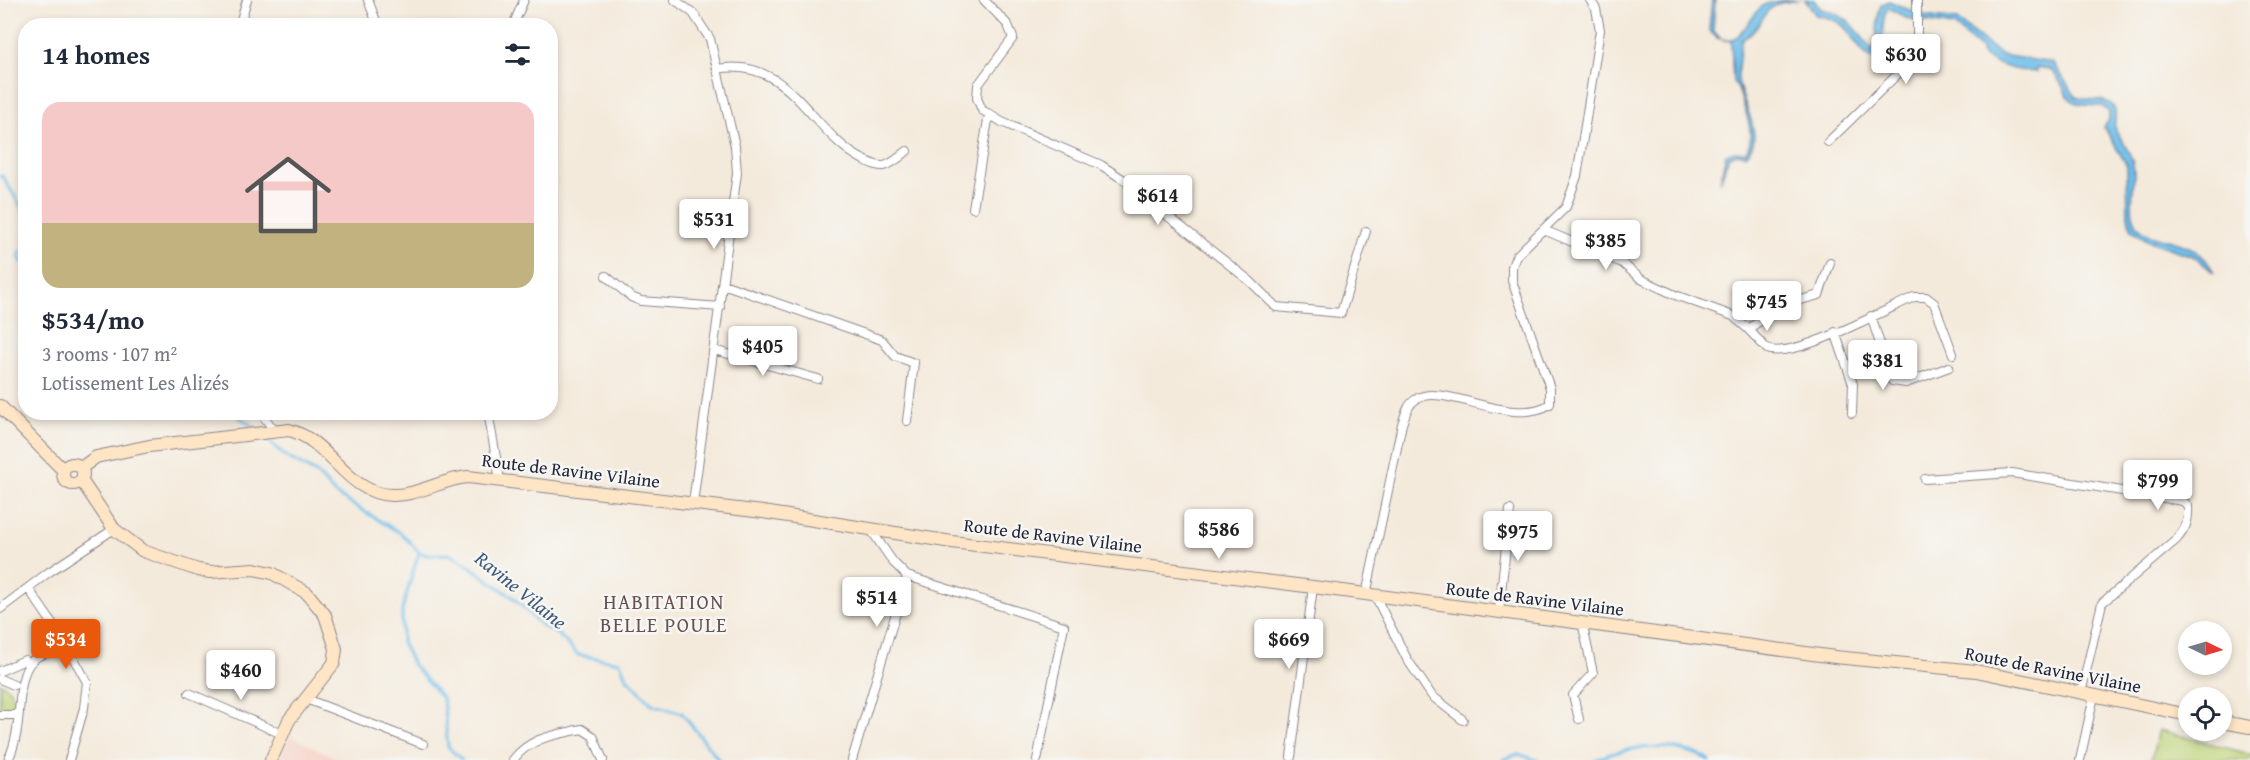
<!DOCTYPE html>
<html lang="en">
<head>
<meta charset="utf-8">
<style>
	body { margin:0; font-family:"Gentium Book Plus",serif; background:#f6f6f7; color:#1f2937; height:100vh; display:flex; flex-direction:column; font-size:22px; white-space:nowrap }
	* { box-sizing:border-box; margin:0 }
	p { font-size:20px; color:#747a83 }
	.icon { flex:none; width:33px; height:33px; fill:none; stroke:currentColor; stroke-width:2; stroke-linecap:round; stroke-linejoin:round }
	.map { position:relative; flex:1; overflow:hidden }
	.side { position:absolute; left:18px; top:18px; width:540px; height:402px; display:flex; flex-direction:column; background:#fff; border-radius:24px; box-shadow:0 3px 9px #0003 }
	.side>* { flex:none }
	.needle { width:39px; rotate:95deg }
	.controls { position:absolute; left:2178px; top:621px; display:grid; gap:12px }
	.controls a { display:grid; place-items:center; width:54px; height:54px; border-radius:50%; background:#fff; box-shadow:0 3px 9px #0003; font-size:30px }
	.price { position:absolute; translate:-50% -51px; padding:0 14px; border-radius:6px; background:#fff; color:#222; font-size:20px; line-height:39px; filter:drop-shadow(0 2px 3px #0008) }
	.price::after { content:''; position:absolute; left:50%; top:36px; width:18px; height:14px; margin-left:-9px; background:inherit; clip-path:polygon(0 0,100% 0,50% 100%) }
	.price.on { background:#ea580c; color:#fff }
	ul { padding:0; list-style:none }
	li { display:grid; align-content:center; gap:12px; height:318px; padding:0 24px }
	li+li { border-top:2px solid #e0e1e3 }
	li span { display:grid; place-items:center; height:186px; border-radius:18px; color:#555 }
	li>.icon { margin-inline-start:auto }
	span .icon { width:108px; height:108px; fill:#fffc; stroke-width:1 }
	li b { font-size:26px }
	h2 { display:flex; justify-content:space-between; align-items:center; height:72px; padding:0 24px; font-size:26px }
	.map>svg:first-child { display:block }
	.built { fill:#f7d1c6 }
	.green { fill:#bdd377; stroke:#707a59; stroke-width:1.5 }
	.water { fill:#70bfeb; stroke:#497093; stroke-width:1.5 }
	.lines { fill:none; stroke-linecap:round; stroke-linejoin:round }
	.stream { stroke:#70bfeb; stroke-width:3 }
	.minor-casing { stroke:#8b868b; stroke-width:10 }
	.secondary-casing { stroke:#8b868b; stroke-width:14 }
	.minor { stroke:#fff; stroke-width:8 }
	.secondary { stroke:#fee5c5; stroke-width:12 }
	.labels { text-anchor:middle; stroke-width:5; stroke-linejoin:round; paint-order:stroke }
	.street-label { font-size:18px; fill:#22223b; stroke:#f6f6f2 }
	.water-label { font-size:20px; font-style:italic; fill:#3d5979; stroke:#f6f6f2 }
	.neighbourhood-label { font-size:20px; letter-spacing:1.5px; fill:#6a5052; stroke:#f6f6f2 }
</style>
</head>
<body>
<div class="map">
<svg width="2250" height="760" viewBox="0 0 2250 760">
	<rect width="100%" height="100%" fill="#f6f6f2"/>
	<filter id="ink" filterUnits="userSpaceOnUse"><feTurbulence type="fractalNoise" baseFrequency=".0167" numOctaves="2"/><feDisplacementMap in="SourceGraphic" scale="12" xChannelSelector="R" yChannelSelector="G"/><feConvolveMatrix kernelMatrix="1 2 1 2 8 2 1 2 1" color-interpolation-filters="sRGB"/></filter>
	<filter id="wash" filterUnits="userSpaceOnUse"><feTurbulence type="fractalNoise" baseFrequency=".008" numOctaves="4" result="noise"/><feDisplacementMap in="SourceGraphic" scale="24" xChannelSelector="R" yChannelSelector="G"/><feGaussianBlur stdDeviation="1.35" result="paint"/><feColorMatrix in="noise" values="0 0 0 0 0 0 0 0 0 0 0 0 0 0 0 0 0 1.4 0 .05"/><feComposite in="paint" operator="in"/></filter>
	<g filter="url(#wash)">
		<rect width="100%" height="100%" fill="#f4eadb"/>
		<path class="built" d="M 290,736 L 340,760 L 279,760 Z"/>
		<path class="green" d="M 0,683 C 10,687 14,694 14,705 L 9,712 L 0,712 Z
			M 2159,730 L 2250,754 L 2250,760 L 2151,760 Z"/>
		<path class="water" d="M 1712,0 L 1715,0 L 1713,30 C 1733,60 1750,17 1761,7 C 1770,0 1789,0 1802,0 C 1752,3 1775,20 1741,40 C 1740,53 1737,67 1738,79 C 1739,100 1768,137 1745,155 L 1736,153 L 1729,156 L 1720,182 L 1726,154 L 1734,151 L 1745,152 C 1759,138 1742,102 1737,86 L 1733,82 L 1731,41 L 1717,38 L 1709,30 Z
			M 1805,0 L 1814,0 L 1821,9 C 1847,14 1858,30 1872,51 C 1880,37 1875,20 1881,5 L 1889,1 L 1923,16 L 1957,20 L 2001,55 L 2053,63 L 2076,97 C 2095,104 2122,91 2114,127 C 2120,138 2131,152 2133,164 C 2137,181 2127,207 2136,223 C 2149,247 2195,231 2214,273 L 2195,257 L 2147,240 L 2132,230 L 2128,217 L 2127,165 L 2104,127 L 2109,120 L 2109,112 L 2102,106 C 2057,105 2075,95 2050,69 L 2036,67 L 2037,72 C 2017,71 1999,67 1982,55 L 1981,49 L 1954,26 L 1906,18 L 1889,8 C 1879,15 1887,43 1876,57 L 1870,58 C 1846,39 1855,22 1816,15 Z"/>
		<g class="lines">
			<path class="stream" d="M 0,176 L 3,177 L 26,215
				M 26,247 L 19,255 L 21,261 L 26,263
				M 232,412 L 257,429
				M 264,436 L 285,456 L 316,473 L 335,494 L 402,534 L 419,552 L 426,555 L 449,554 L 465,563 L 515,599 L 542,626 L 559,635 L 578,655 L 620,662 L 626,677 L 652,704 L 682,713 L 719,760
				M 419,552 L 402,610 L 402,642 L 413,665 L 443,699 L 448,747 L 462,760
				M 1502,760 L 1518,754 L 1537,760
				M 1596,760 C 1629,744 1677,742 1709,760"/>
		</g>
	</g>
	<g filter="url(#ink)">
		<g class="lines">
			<defs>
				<path id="minor" d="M 368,0 L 378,26
					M 675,0 L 693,13 L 710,39 L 735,146 L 737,173 L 693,503
					M 984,0 L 1008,25 L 1013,38 L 978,85 L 977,98 L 982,110 L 1002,122 L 1101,165 L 1138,189 L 1160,210 L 1250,281 L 1276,307 L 1341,313 L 1366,231
					M 514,23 L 524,0
					M 239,26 L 247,0
					M 717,69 C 791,56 809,131 862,159 C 869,162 876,167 884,166 C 892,164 901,156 907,151
					M 1828,142 L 1907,65 L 1917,47 L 1917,0
					M 973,208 L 989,114
					M 1544,230 L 1622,263 L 1641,279 L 1675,295 L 1733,316 L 1748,329 L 1786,304 L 1819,295 L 1830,263
					M 606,276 L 631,297 L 641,301 L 720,307
					M 723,284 L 882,340 L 895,356 L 914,363 L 907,421
					M 1871,316 L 1892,381 L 1906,383 L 1949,367
					M 1748,329 L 1767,349 C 1793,360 1885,310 1914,297 L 1926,297 L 1934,303 L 1953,354
					M 1835,332 L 1853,384 L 1852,413
					M 714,350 L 818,379
					M 260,412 L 275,431
					M 488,412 L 500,480
					M 1925,479 L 2012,473 L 2183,501 L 2188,506 C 2189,521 2186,529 2176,540 L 2102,603 L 2081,693
					M 871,530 L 893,562 L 907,576 L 1064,626 L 1037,760
					M 28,588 L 61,636 L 87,682 L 84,708 L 69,760
					M 1366,595 L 1402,424 C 1405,416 1407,405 1415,400 C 1441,380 1511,429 1550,404 L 1550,388 L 1512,281 L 1512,267 L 1516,256 L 1566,207 L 1577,176 L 1600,30 L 1596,9 L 1590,0
					M 1375,596 L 1407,659 L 1432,696 L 1463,720
					M 0,609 L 49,572 L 114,529
					M 1499,611 L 1510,510
					M 0,671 L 25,660
					M 0,679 L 14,685
					M 189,693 L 282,734
					M 306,699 L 423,744
					M 0,715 L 17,715
					M 1579,719 L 1573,695 L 1593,673 L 1582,622
					M 1291,757 L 1313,587
					M 8,760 C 32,713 0,645 69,652
					M 513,760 C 530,737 555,735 582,729 L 593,736 L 603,760
					M 852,760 L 907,576
					M 2080,760 L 2094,696"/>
				<path id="secondary" d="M 0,406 L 63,470
					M63 474a10 10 0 1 1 20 0a10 10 0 1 1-20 0Z
					M 81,468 L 96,457 L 149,446 L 289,430 C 331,441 346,494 392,495 C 418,496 442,479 468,477 L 763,512 L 952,542 L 1313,587 L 1835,657 L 1976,671 L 2188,715
					M 81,480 L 114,529 L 143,551 L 198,570 L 210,572 L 254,569 L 272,573 L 307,593 L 325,615 L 336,649 L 334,663 L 289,720 L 271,760
					M 2222,722 L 2250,727"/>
			</defs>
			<use href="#minor" class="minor-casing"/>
			<use href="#secondary" class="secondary-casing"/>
			<use href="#minor" class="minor"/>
			<use href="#secondary" class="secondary"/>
		</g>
	</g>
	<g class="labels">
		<g class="street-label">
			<text transform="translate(571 471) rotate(7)" y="6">Route de Ravine Vilaine</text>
			<text transform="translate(1053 536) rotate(7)" y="6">Route de Ravine Vilaine</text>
			<text transform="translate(1535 599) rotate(7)" y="6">Route de Ravine Vilaine</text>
			<text transform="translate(2053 670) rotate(11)" y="6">Route de Ravine Vilaine</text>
		</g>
		<g class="water-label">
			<text transform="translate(521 590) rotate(39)" y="7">Ravine Vilaine</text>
		</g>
		<g class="neighbourhood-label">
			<text x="664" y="609">HABITATION<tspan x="664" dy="23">BELLE POULE</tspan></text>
		</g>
	</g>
</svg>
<div class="controls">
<a><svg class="needle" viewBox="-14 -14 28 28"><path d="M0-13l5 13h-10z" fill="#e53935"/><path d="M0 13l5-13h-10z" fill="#747a83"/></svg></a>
<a><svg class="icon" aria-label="locate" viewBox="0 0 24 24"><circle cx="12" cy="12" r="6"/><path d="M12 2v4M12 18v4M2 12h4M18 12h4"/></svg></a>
</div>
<b class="price" style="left:1906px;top:85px">$630</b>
<b class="price" style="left:1158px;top:226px">$614</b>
<b class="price" style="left:714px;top:250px">$531</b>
<b class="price" style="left:1606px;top:271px">$385</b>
<b class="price" style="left:1767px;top:332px">$745</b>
<b class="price" style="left:763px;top:377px">$405</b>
<b class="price" style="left:1883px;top:391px">$381</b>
<b class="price" style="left:2158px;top:511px">$799</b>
<b class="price" style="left:1219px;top:560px">$586</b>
<b class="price" style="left:1518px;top:562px">$975</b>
<b class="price" style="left:877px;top:628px">$514</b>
<b class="price on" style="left:66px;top:670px">$534</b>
<b class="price" style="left:1289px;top:670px">$669</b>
<b class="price" style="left:241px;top:701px">$460</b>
<section class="side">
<h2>14 homes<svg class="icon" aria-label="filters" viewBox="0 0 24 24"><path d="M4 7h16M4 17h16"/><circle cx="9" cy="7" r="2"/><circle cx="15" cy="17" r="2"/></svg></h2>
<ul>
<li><span style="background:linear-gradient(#f6c9c9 65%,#c2b280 0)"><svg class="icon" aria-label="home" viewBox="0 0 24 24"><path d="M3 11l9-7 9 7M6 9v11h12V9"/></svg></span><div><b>$534/mo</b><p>3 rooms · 107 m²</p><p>Lotissement Les Alizés</p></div></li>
</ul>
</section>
</div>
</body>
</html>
